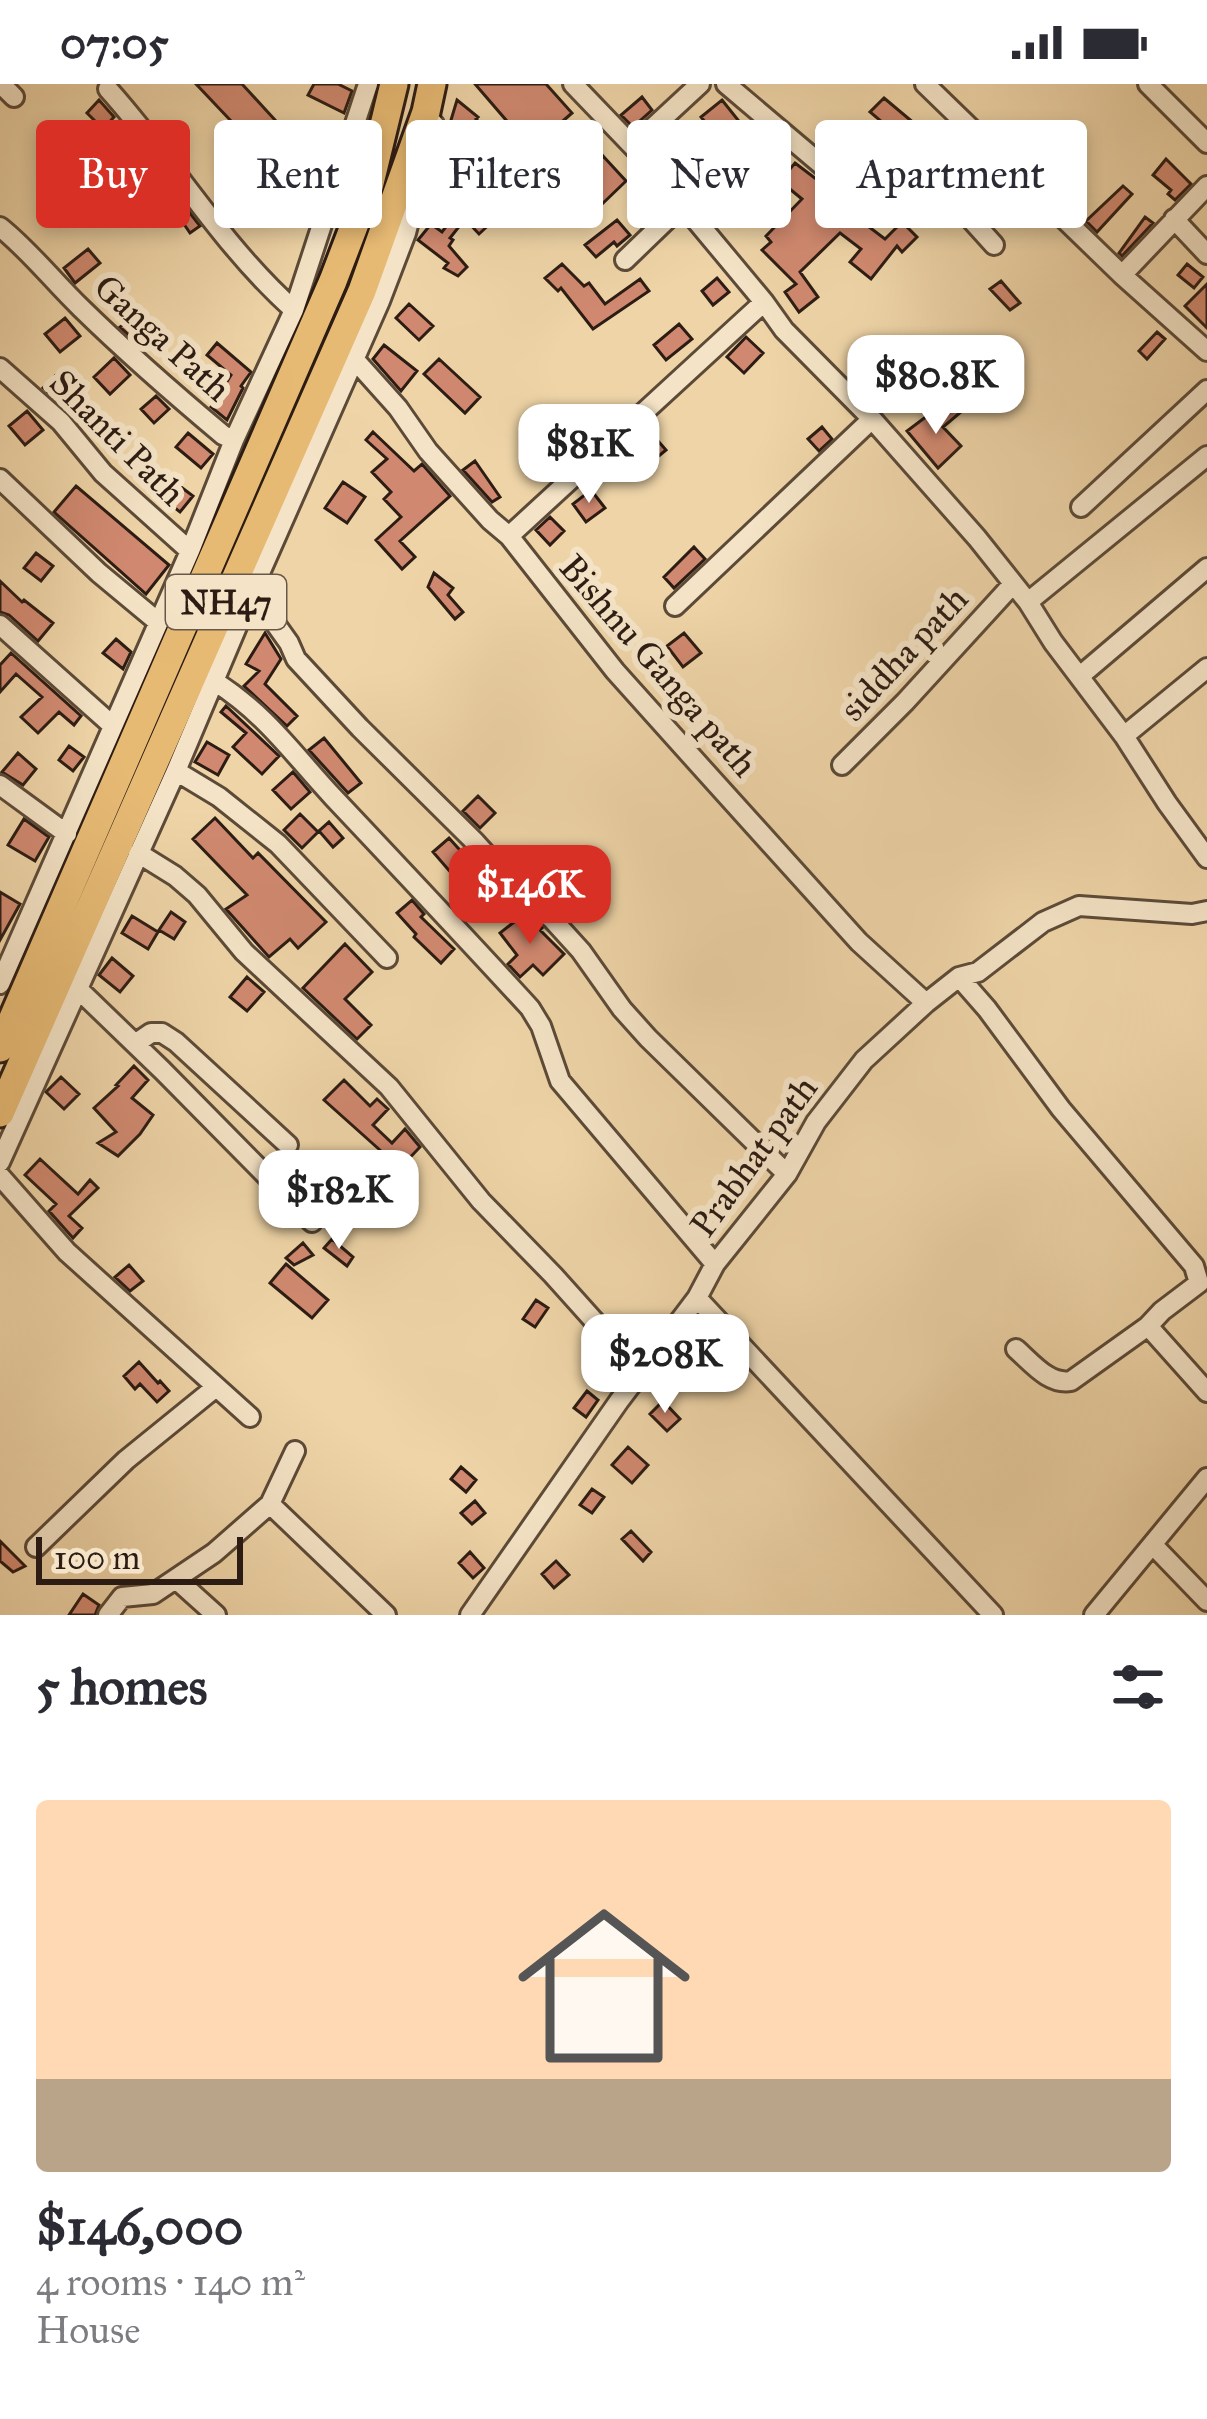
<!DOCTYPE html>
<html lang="en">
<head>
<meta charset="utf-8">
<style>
	body { margin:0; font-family:"IM FELL Great Primer",serif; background:#f7f7f7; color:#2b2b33; height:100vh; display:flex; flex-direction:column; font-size:45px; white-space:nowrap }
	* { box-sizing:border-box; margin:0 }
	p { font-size:39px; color:#7c7c81 }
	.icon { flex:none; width:66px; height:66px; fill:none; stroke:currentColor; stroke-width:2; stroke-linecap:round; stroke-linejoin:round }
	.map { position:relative; height:1531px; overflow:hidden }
	.details { display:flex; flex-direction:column; background:#fff; flex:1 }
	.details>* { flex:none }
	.top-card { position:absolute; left:36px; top:36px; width:1137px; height:108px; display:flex; gap:24px }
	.scale { position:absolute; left:36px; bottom:30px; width:207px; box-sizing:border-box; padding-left:12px; border:6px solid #2c1c13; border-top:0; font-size:33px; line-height:42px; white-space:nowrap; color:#2c1c13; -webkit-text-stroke:9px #f4e3c6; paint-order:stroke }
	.price { position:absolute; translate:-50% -102px; padding:0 27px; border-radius:24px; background:#fff; color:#222; font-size:39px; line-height:78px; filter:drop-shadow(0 3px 6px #0008) }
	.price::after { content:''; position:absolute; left:50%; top:72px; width:36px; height:27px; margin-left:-18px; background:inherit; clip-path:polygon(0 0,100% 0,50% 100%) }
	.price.active { background:#d93025; color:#fff }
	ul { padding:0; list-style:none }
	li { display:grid; align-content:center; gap:24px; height:636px; padding:0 36px }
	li+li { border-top:3px solid #e1e1e2 }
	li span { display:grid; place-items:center; height:372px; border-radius:12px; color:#555 }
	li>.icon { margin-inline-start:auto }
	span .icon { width:216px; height:216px; fill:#fffc; stroke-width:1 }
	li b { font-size:51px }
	h2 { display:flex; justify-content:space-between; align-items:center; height:144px; padding:0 36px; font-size:51px }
	.pill { padding:0 42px; border-radius:12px; background:#fff; box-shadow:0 6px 18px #0003; font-size:42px; line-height:108px }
	.pill.active { background:#d93025; color:#fff }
	.status { display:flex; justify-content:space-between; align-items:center; height:84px; padding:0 60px; background:#fff; direction:ltr }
	.status svg { height:33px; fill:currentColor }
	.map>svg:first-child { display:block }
	.building { fill:#d08970; stroke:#2c1c13; stroke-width:3 }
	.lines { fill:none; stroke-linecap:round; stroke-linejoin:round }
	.minor-casing { stroke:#5c4a38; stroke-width:24 }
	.highway-casing { stroke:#2c1c13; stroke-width:33 }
	.minor { stroke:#f4e3c6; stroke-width:18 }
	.highway { stroke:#e7ba74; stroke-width:27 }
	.labels { text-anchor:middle; stroke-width:12; stroke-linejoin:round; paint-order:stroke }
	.shield { fill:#f4e3c6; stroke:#685849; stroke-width:3 }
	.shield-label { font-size:33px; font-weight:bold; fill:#2c1c13 }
	.street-label { font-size:36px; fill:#2c1c13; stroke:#f4e3c6 }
</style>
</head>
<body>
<div class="status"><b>07:05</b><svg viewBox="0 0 49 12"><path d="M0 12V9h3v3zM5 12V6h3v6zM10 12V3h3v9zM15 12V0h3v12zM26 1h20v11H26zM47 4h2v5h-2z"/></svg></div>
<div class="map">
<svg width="1207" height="1531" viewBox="0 0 1207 1531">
	<rect width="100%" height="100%" fill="#eed4a7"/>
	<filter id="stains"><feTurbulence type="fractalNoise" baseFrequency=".00167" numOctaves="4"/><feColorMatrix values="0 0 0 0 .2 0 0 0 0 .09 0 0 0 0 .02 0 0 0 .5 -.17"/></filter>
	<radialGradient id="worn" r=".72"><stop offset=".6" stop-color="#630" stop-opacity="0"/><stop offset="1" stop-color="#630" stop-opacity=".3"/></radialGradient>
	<path class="building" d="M 196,0 L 242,0 L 275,36 L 266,45 L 281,64 L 267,75 Z
		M 314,0 L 338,0 L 352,7 L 344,29 L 308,11 Z
		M 475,0 L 546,0 L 572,29 L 531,65 Z
		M 642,13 L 652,26 L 633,43 L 621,31 Z
		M 884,14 L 915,40 L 902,55 L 870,28 Z
		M 99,16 L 114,33 L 103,45 L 87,29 Z
		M 457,16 L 478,33 L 476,35 L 551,112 L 535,127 L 459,50 L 448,46 Z
		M 722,16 L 742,41 L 721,58 L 701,33 Z
		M 308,50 L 326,62 L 312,83 L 294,71 Z
		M 683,60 L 709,79 L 689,104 L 664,77 L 672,67 L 675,70 Z
		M 734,62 L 763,85 L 740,115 L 711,92 Z
		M 603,72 L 626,97 L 598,124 L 574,99 Z
		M 556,74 L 573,90 L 563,101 L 547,83 Z
		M 148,75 L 200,142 L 190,149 L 173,124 L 170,127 L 154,107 L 158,104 L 140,81 Z
		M 1166,75 L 1191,100 L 1175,116 L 1168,110 L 1171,106 L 1153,91 Z
		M 795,79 L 832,107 L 826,115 L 854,137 L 856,133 L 885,155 L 902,138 L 917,153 L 902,168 L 897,162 L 871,195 L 850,178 L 861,165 L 840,149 L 800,188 L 818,213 L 799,228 L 785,208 L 796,200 L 762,166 L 771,158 L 766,152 L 802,115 L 780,97 Z
		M 1048,80 L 1079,116 L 1071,123 L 1037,90 Z
		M 462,101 L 494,136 L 479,150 L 465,135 L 450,154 L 453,156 L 449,162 L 467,183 L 458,192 L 444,184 L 448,179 L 418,156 L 431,140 L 442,148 L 458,127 L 447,115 Z
		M 1123,102 L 1132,110 L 1097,148 L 1086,137 Z
		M 643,105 L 648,105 L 661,122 L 641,142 L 633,119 Z
		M 1145,133 L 1153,139 L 1122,172 L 1119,169 Z
		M 617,136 L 630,151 L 617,162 L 614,158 L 596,173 L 585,161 Z
		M 88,165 L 100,179 L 75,199 L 64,184 Z
		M 562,180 L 584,202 L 589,199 L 605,220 L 640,195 L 649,207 L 593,245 L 561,204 L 558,207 L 545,194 Z
		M 1187,180 L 1203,193 L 1194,204 L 1178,191 Z
		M 717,194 L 729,208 L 713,221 L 702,207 Z
		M 1001,197 L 1020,219 L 1010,226 L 990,205 Z
		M 1207,200 L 1207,244 L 1185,222 Z
		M 409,220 L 433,242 L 419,256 L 396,234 Z
		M 138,229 L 158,253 L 143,264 L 120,243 Z
		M 65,234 L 80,252 L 60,268 L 45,250 Z
		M 679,240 L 692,255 L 666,276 L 654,261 Z
		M 1157,248 L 1165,255 L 1147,275 L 1139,267 Z
		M 746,253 L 763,269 L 744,289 L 727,273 Z
		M 217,259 L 251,288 L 241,302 L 243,304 L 227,336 L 211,323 L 231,291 L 207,271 Z
		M 384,261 L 417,287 L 401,307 L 373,275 Z
		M 114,274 L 130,291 L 110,310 L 94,293 Z
		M 439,275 L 480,313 L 465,329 L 424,290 Z
		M 60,287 L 70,297 L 53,313 L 43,304 Z
		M 156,312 L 169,325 L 154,339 L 141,325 Z
		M 27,327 L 43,346 L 25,361 L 9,342 Z
		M 962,327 L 943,343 L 961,362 L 938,384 L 907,347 L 931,329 Z
		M 822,343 L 832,355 L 819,367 L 808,355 Z
		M 373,348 L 414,387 L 422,380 L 450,412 L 400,457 L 415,473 L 402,485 L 376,456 L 401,433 L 384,415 L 391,408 L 372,388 L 387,375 L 366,356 Z
		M 188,349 L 213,370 L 201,384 L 176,363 Z
		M 652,350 L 666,366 L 637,390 L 623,375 Z
		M 475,377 L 500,413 L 492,418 L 463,386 Z
		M 343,398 L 365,413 L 347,439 L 325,424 Z
		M 177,400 L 193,412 L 180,428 L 165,416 Z
		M 76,402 L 169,481 L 146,510 L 54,428 Z
		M 591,406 L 605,424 L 586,438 L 573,420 Z
		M 550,433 L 564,447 L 550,461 L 536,446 Z
		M 694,463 L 705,475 L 674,504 L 664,493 Z
		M 36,469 L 53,482 L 41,497 L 24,484 Z
		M 434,489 L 453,504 L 448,511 L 463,528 L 455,535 L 428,503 Z
		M 0,497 L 22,518 L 24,516 L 53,539 L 38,557 L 9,531 L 0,528 Z
		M 265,549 L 281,575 L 265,600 L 297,632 L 287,642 L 244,602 L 259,587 L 246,580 Z
		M 684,549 L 701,569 L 683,583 L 667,562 Z
		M 116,555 L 131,568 L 123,585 L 103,569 Z
		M 11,569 L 81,632 L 74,641 L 59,628 L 38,649 L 21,633 L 42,613 L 16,590 L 0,608 L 0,581 Z
		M 226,622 L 279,672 L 262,690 L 233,663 L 246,649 L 221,628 Z
		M 324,654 L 361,699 L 348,709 L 309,666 Z
		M 207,658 L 229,671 L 218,691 L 195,678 Z
		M 69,662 L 84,673 L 73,687 L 59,676 Z
		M 18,669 L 36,685 L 23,701 L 2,688 Z
		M 293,688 L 310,708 L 291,725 L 273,706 Z
		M 478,712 L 495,729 L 480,744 L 463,727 Z
		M 300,730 L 318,748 L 302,764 L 284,746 Z
		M 215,734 L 253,774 L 258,769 L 326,838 L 298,864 L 290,855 L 269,873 L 226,825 L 247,811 L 193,755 Z
		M 24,735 L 49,753 L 35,777 L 8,761 Z
		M 329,738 L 343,754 L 333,763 L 319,747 Z
		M 449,754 L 476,784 L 479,782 L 492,797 L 472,813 L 433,768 Z
		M 535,763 L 570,799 L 549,817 L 515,782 Z
		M 0,808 L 20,820 L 0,856 Z
		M 412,816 L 424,830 L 421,833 L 454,865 L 441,879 L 414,853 L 416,850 L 397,829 Z
		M 171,828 L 185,838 L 174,855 L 159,846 Z
		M 523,831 L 542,844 L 540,846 L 564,870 L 543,891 L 533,881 L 520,893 L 508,880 L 517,871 L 500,849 Z
		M 132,832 L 158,848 L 148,865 L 122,849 Z
		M 345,860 L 372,888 L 345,915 L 371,941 L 357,955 L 303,904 Z
		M 112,874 L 133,892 L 120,908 L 99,891 Z
		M 247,893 L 264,908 L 247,927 L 230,913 Z
		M 134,982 L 148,996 L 132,1014 L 153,1031 L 140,1050 L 118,1072 L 98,1059 L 116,1048 L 94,1024 L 118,1002 L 116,1001 Z
		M 61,993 L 79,1010 L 64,1025 L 46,1008 Z
		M 344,996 L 370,1022 L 377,1015 L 388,1025 L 373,1041 L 392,1059 L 405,1045 L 420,1063 L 400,1084 L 324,1016 Z
		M 40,1075 L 78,1110 L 90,1096 L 98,1104 L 69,1132 L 82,1144 L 73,1154 L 49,1127 L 56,1120 L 25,1091 Z
		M 332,1155 L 353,1173 L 347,1182 L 324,1164 Z
		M 303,1159 L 313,1171 L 294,1181 L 286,1174 Z
		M 286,1180 L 328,1216 L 312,1234 L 270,1199 Z
		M 129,1181 L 143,1197 L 130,1207 L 115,1193 Z
		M 536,1216 L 548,1224 L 535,1243 L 523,1235 Z
		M 139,1278 L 158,1299 L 160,1297 L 169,1307 L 157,1318 L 140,1300 L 135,1305 L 124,1292 Z
		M 587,1307 L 598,1316 L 586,1333 L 574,1324 Z
		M 663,1317 L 680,1335 L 667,1347 L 650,1330 Z
		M 628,1363 L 648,1381 L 632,1399 L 612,1381 Z
		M 461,1383 L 476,1396 L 466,1408 L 451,1395 Z
		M 592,1405 L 604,1413 L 592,1429 L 580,1421 Z
		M 475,1417 L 485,1429 L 472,1440 L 461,1429 Z
		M 631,1447 L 651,1468 L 643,1477 L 622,1455 Z
		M 0,1457 L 25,1482 L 13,1488 L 0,1477 Z
		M 470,1468 L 484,1484 L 473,1494 L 459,1479 Z
		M 556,1477 L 569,1491 L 554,1504 L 542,1490 Z
		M 83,1510 L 99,1521 L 95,1531 L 69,1531 Z"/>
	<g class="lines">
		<defs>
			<path id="minor" d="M 1,0 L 14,13
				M 573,0 L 644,74 L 764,218 L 784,246 L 872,335 L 977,454 L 1028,518 L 1053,558 L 1124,652 L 1167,719 L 1207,774
				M 726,0 L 875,126 L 886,125 L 930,90 L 994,161
				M 925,0 L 1122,191 L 1207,267
				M 1148,0 L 1207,59
				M 108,5 C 172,76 221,161 294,226
				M 633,62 L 700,0
				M 1174,135 L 1207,170
				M 0,143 C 30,167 53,197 81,224 C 127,269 174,310 223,351 L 234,356
				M 625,176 L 682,121
				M 1122,191 L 1207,102
				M 355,276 L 398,324 L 428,367 L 490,436 L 509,452 L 615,587 L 702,684 L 859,858 L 926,919
				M 0,284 L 61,338 L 103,389 L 190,467
				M 0,395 L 99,489 L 158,538
				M 1081,423 L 1207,306
				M 509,452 L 764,218
				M 252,507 L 289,559 L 296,575 L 360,644 L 475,758 L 534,823 L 551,834 L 581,867 L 622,925 L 648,954 L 787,1090
				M 1028,518 L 1207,372
				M 675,522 L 872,335
				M 0,541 L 113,642
				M 1080,592 L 1207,484
				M 214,597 C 267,631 292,669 333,713 C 399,783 465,853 530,924 L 541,942 L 560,997 L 715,1180
				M 1124,652 L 1207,584
				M 842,681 L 905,618 L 1012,501
				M 176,687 L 219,713 L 278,760 L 387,874
				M 0,701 L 67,750
				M 138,769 L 175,792 L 197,811 L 244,868 L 389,1003 L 481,1117 L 553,1191 L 640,1288
				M 959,893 L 987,925 L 1061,1025 L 1194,1182 L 1199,1199 L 1162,1227 L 1148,1242 L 1207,1308
				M 0,900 L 190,467 L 234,356 L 294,226 L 368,0
				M 77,904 L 162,986 L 312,1138
				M 135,960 L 151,949 L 162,949 L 176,958 L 288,1061
				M 0,1078 L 176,687 L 252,507 L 380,217 L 406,149 L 434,40
				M 0,1092 L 67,1168 L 250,1333
				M 697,1214 L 993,1531
				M 1016,1265 C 1032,1279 1049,1301 1071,1297 L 1148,1242
				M 270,1420 L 386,1531
				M 1153,1461 L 1207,1517
				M 36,1463 L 126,1376 L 216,1303
				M 176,1495 L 216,1531
				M 108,1531 L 122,1513 L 153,1510 L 214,1469 L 270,1420 L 295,1367
				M 470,1531 L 619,1317 L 697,1214 L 715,1180 L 787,1090 L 816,1038 L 864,976 L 926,919 L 959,893 L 978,888 L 1043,838 L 1079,822 L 1192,830 L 1207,827
				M 1094,1531 L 1207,1394"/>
			<path id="highway" d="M 0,964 L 333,197 L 369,103 L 394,0
				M 0,1029 L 362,207 L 426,28 L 432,0"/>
		</defs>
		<use href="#minor" class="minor-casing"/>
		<use href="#highway" class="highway-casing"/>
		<use href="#minor" class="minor"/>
		<use href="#highway" class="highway"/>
	</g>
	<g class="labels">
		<rect class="shield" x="166" y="491" width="120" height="54" rx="9"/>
		<g class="shield-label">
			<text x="226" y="530">NH47</text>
		</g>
		<g class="street-label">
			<text transform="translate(163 253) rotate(42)" y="13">Ganga Path</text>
			<text transform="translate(118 353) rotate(45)" y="13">Shanti Path</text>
			<text transform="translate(903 569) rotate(-47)" y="13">siddha path</text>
			<text transform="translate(659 581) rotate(49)" y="13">Bishnu Ganga path</text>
			<text transform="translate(753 1072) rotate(-54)" y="13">Prabhat path</text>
		</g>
	</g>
	<rect width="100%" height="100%" filter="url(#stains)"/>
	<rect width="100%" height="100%" fill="url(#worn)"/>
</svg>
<div class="scale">100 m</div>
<b class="price" style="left:936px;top:353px">$80.8K</b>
<b class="price" style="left:589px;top:422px">$81K</b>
<b class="price active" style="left:530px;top:863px">$146K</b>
<b class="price" style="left:339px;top:1168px">$182K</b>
<b class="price" style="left:665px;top:1332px">$208K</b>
<div class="top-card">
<a class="pill active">Buy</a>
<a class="pill">Rent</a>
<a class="pill">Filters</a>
<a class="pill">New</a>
<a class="pill">Apartment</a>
</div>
</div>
<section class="details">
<h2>5 homes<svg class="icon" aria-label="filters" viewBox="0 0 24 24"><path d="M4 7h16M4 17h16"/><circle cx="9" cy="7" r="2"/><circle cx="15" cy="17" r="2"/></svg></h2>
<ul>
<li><span style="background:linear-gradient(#ffd9b3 75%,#b9a48a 0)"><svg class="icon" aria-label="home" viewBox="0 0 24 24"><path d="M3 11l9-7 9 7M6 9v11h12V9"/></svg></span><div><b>$146,000</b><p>4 rooms · 140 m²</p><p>House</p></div></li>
</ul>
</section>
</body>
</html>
